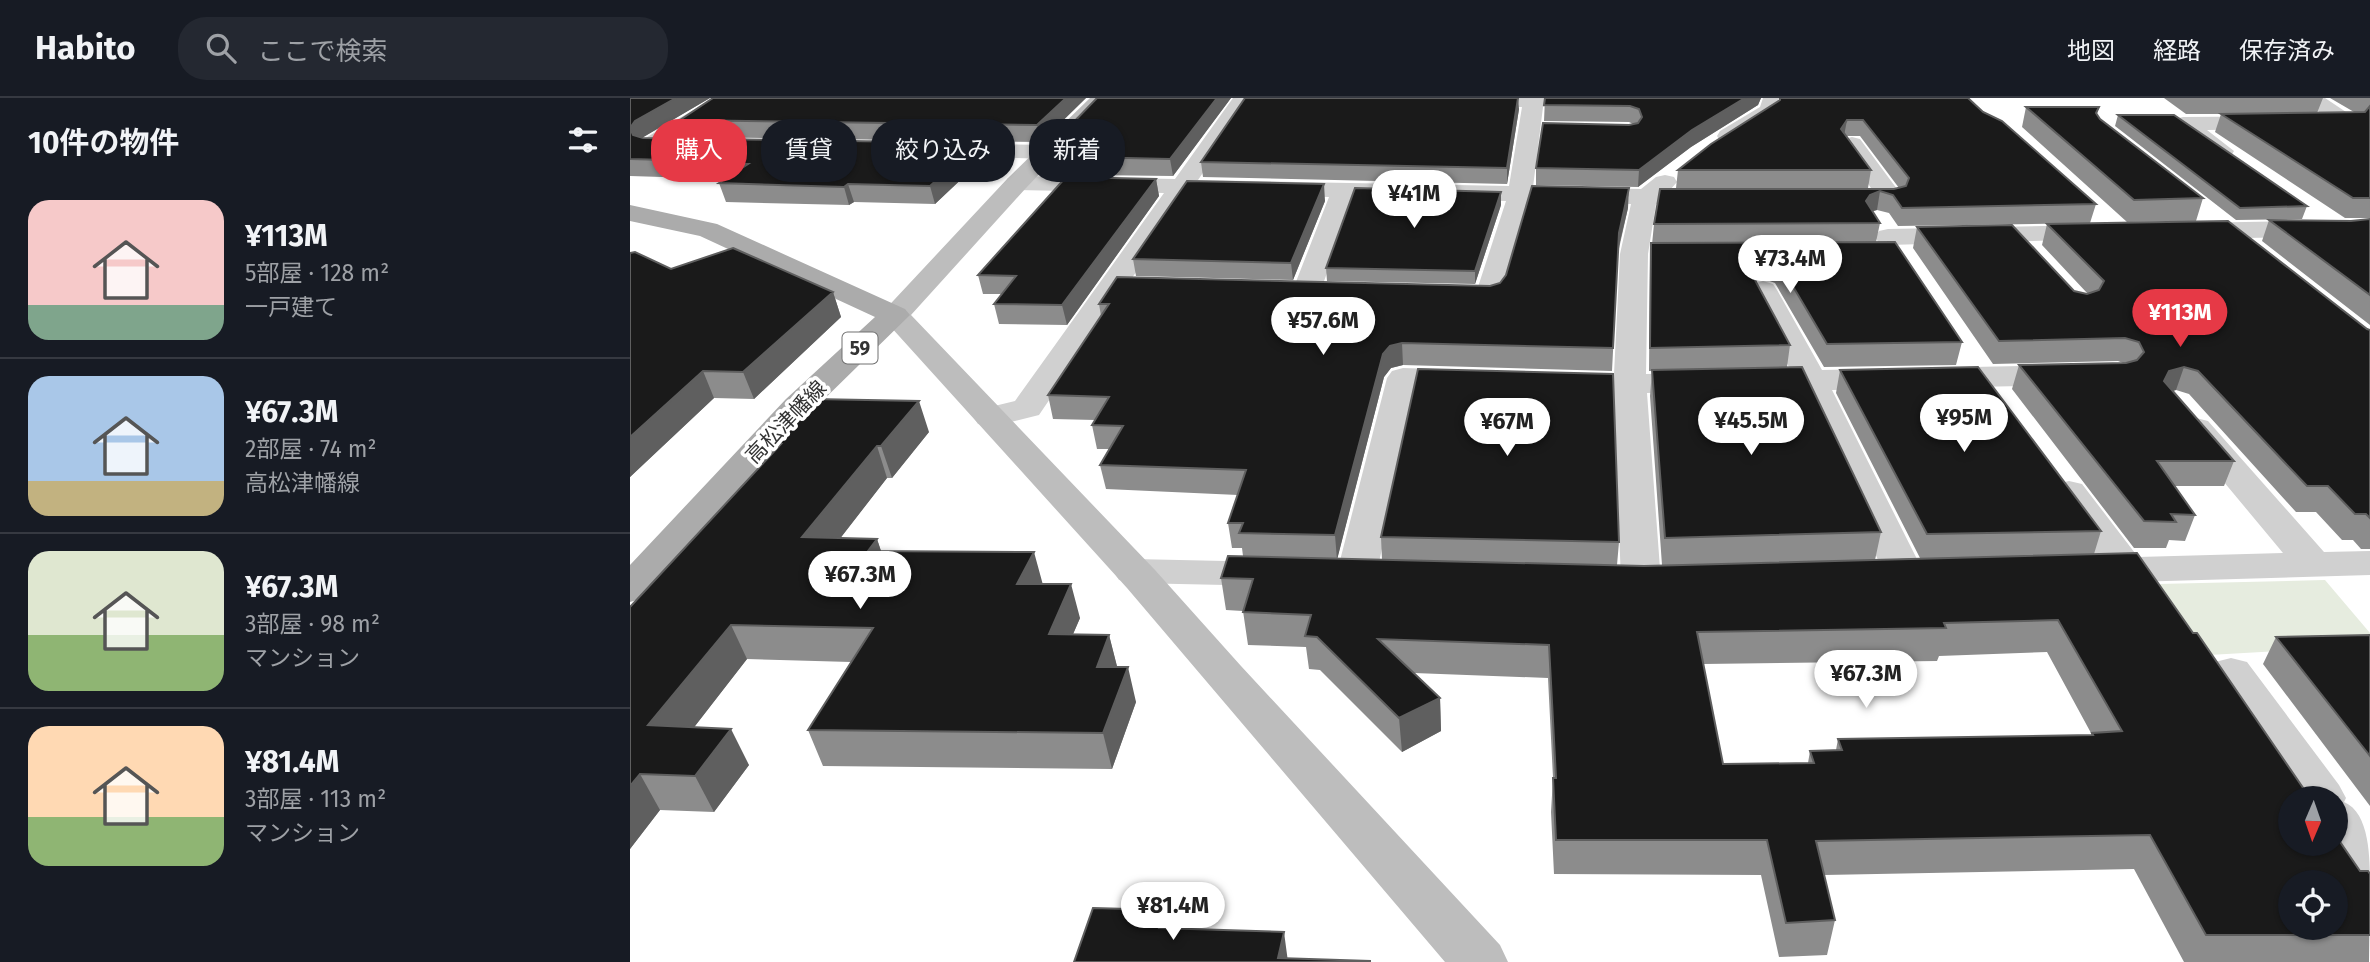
<!DOCTYPE html>
<html lang="ja">
<head>
<meta charset="utf-8">
<style>
	body { margin:0; font-family:"Fira Sans","Noto Sans JP",sans-serif; background:#242831; color:#f1f3f6; height:100vh; display:flex; flex-direction:column; font-size:26px; white-space:nowrap }
	* { box-sizing:border-box; margin:0 }
	p { font-size:23px; color:#9ea1a6 }
	.icon { flex:none; width:38px; height:38px; fill:none; stroke:currentColor; stroke-width:2; stroke-linecap:round; stroke-linejoin:round }
	.map { position:relative; flex:1; overflow:hidden }
	.sheet { display:flex; flex-direction:column; background:#171b24; width:630px }
	.sheet>* { flex:none }
	.guide { position:absolute; left:21px; top:21px; width:665px; height:63px; display:flex; gap:14px }
	.needle { width:46px; rotate:182deg }
	.buttons { position:absolute; left:1648px; top:688px; display:grid; gap:14px }
	.buttons a { display:grid; place-items:center; width:70px; height:70px; border-radius:50%; background:#171b24; box-shadow:0 2px 5px #0004; font-size:35px }
	.price { position:absolute; translate:-50% -60px; padding:0 16px; border-radius:24px; background:#fff; color:#222; font-size:23px; line-height:46px; filter:drop-shadow(0 2px 4px #0008) }
	.price::after { content:''; position:absolute; left:50%; top:42px; width:21px; height:16px; margin-left:-10px; background:inherit; clip-path:polygon(0 0,100% 0,50% 100%) }
	.price.active { background:#e63946; color:#fff }
	ul { padding:0; list-style:none }
	li { display:flex; align-items:center; gap:21px; height:175px; padding:0 28px }
	li+li { border-top:2px solid #363941 }
	li span { display:grid; place-items:center; flex:none; width:196px; height:140px; border-radius:21px; color:#555 }
	li>.icon { margin-inline-start:auto }
	span .icon { width:84px; height:84px; fill:#fffc; stroke-width:1 }
	li b { font-size:30px }
	h2 { display:flex; justify-content:space-between; align-items:center; height:84px; padding:0 28px; font-size:30px }
	.chip { padding:0 24px; border-radius:28px; background:#171b24; box-shadow:0 2px 5px #0004; font-size:24px; line-height:63px }
	.chip.active { background:#e63946; color:#fff }
	header { display:flex; align-items:center; gap:42px; box-sizing:border-box; height:98px; padding:0 35px; background:#171b24; border-bottom:2px solid #363941 }
	header strong { font-size:33px }
	nav { display:flex; gap:38px; margin-inline-start:auto; font-size:24px }
	.search { width:490px; height:63px; background:#242831; display:flex; align-items:center; gap:18px; box-sizing:border-box; padding:0 24px; border-radius:28px; color:#9ea1a6; font-size:26px }
	main { display:flex; flex:1; min-height:0 }
	.map>svg:first-child { display:block }
	.green { fill:#e6ecdf }
	.lines { fill:none; stroke-linecap:round; stroke-linejoin:round }
	.street { fill:#d0d0d0; fill-rule:evenodd }
	.secondary { fill:#bdbdbd; fill-rule:evenodd }
	.primary { fill:#ababab; fill-rule:evenodd }
	.wall { fill:#8c8c8c; fill-rule:evenodd }
	.shaded-wall { fill:#5f5f5f }
	.building { fill:#1a1a1a; stroke:#5f5f5f; stroke-width:2; fill-rule:evenodd }
	.labels { text-anchor:middle; stroke-width:7; stroke-linejoin:round; paint-order:stroke }
	.shield { fill:#fff; stroke:#707070; stroke-width:2 }
	.shield-label { font-size:19px; font-weight:bold; fill:#333 }
	.street-label { font-size:21px; fill:#333; stroke:#fff }
</style>
</head>
<body>
<header>
<strong>Habito</strong>
<div class="search"><svg class="icon" aria-label="search" viewBox="0 0 24 24"><circle cx="10" cy="10" r="6"/><path d="M15 15l6 6"/></svg>ここで検索</div>
<nav><a>地図</a><a>経路</a><a>保存済み</a></nav>
</header>
<main>
<section class="sheet">
<h2>10件の物件<svg class="icon" aria-label="filters" viewBox="0 0 24 24"><path d="M4 7h16M4 17h16"/><circle cx="9" cy="7" r="2"/><circle cx="15" cy="17" r="2"/></svg></h2>
<ul>
<li><span style="background:linear-gradient(#f6c9c9 75%,#7fa58c 0)"><svg class="icon" aria-label="home" viewBox="0 0 24 24"><path d="M3 11l9-7 9 7M6 9v11h12V9"/></svg></span><div><b>¥113M</b><p>5部屋 · 128 m²</p><p>一戸建て</p></div></li>
<li><span style="background:linear-gradient(#a9c7e8 75%,#c2b280 0)"><svg class="icon" aria-label="home" viewBox="0 0 24 24"><path d="M3 11l9-7 9 7M6 9v11h12V9"/></svg></span><div><b>¥67.3M</b><p>2部屋 · 74 m²</p><p>高松津幡線</p></div></li>
<li><span style="background:linear-gradient(#dfe7d0 60%,#8fb573 0)"><svg class="icon" aria-label="home" viewBox="0 0 24 24"><path d="M3 11l9-7 9 7M6 9v11h12V9"/></svg></span><div><b>¥67.3M</b><p>3部屋 · 98 m²</p><p>マンション</p></div></li>
<li><span style="background:linear-gradient(#ffd9b3 65%,#8fb573 0)"><svg class="icon" aria-label="home" viewBox="0 0 24 24"><path d="M3 11l9-7 9 7M6 9v11h12V9"/></svg></span><div><b>¥81.4M</b><p>3部屋 · 113 m²</p><p>マンション</p></div></li>
</ul>
</section>
<div class="map">
<svg width="1740" height="864" viewBox="0 0 1740 864">
	<rect width="100%" height="100%" fill="#fff"/>
	<path class="green" d="M 1695,482 L 1740,535 L 1740,548 L 1579,557 L 1528,486 Z"/>
	<g class="lines">
		<path class="street" d="M 84,0 L 109,0 L 8,64 L 0,66 L 0,49 Z
			M 603,0 L 676,2 L 673,6 L 666,8 L 618,8 L 568,82 L 879,88 L 892,9 L 838,8 L 831,6 L 829,0 L 975,0 L 977,4 L 974,8 L 967,10 L 913,9 L 903,89 L 1011,91 L 1026,79 L 1035,77 L 1044,79 L 1047,84 L 1040,92 L 1088,95 L 1091,100 L 1088,105 L 1026,106 L 1018,156 L 1016,276 L 1161,273 L 1119,192 L 1123,186 L 1133,183 L 1143,186 L 1147,192 L 1192,272 L 1438,267 L 1449,270 L 1454,277 L 1449,284 L 1438,287 L 1202,292 L 1295,477 L 1289,486 L 1275,489 L 1261,486 L 1255,477 L 1170,292 L 1017,295 L 1031,484 L 1025,493 L 1011,497 L 997,493 L 991,484 L 984,295 L 921,291 L 916,284 L 921,277 L 932,274 L 984,276 L 990,156 L 1001,106 L 900,104 L 873,198 L 869,204 C 850,209 827,208 808,203 L 804,197 L 808,191 L 848,189 L 876,103 L 724,100 L 693,186 L 726,189 L 730,195 L 726,201 C 708,206 684,205 666,200 L 662,194 L 699,99 L 559,96 L 409,317 L 360,329 L 348,326 L 343,319 L 348,312 L 385,303 L 534,95 L 387,92 L 378,90 L 375,85 L 378,80 L 387,78 L 545,81 Z
			M 1133,0 L 1153,0 L 1146,16 L 1106,43 L 1090,43 L 1087,38 L 1090,33 L 1130,9 Z
			M 1670,0 L 1695,0 L 1731,24 L 1728,29 L 1720,30 L 1577,32 L 1604,53 L 1601,58 L 1585,58 L 1542,26 L 1545,21 L 1553,19 L 1695,18 Z
			M 1222,39 L 1230,41 L 1270,95 L 1273,100 L 1270,105 L 1261,107 L 1211,105 L 1208,100 L 1211,95 L 1243,93 L 1211,46 L 1214,41 Z
			M 303,45 L 419,47 L 427,49 L 430,54 L 427,59 L 419,61 L 295,57 L 292,52 L 295,47 Z
			M 1740,122 L 1740,138 L 1558,141 L 1549,139 L 1545,133 L 1549,127 L 1558,125 Z
			M 1466,127 L 1475,129 L 1479,135 L 1475,141 L 1258,147 L 1249,145 L 1245,139 L 1249,133 L 1258,131 Z
			M 773,270 L 837,272 L 848,275 L 853,282 L 848,289 L 837,292 L 787,290 L 746,478 L 740,487 L 726,490 L 712,487 L 706,478 L 757,280 L 762,273 Z
			M 1566,320 L 1578,323 L 1694,454 L 1740,453 L 1740,477 L 1467,485 L 1453,482 L 1447,473 L 1453,464 L 1468,461 L 1421,394 L 1426,386 L 1439,383 L 1452,386 L 1508,459 L 1653,455 L 1549,330 L 1554,323 Z
			M 503,461 L 644,464 L 658,467 L 664,476 L 658,485 L 644,488 L 503,485 L 489,482 L 483,473 L 489,464 Z
			M 1601,560 L 1617,564 L 1709,687 L 1716,700 L 1714,704 C 1740,715 1740,760 1740,790 L 1721,784 L 1695,746 L 1706,746 L 1706,700 L 1664,700 L 1579,575 L 1585,564 Z"/>
		<path class="secondary" d="M 460,0 L 482,0 L 396,90 L 281,217 L 525,472 L 611,568 L 870,847 L 878,864 L 815,864 L 497,490 L 250,217 L 378,80 Z"/>
		<path class="primary" d="M 0,107 L 87,126 L 275,211 L 280,217 L 180,315 L 14,500 L 0,504 L 0,467 L 156,301 L 245,219 L 70,138 L 0,123 Z"/>
	</g>
	<path class="wall" d="M 0,0 L 80,0 L 11,40 L 354,45 L 358,63 L 347,72 L 341,72 L 305,106 L 224,104 L 219,107 L 96,104 L 89,85 L 96,81 L 0,78 Z
		M 456,0 L 411,44 L 56,39 L 50,22 Z
		M 601,0 L 543,78 L 456,77 L 452,59 L 460,51 L 437,51 L 434,34 Z
		M 915,0 L 1131,0 L 1128,7 L 1061,49 L 1008,89 L 906,87 L 906,70 L 1003,26 L 999,24 L 914,23 Z
		M 1534,0 L 1693,0 L 1687,15 L 1724,14 L 1700,0 L 1740,0 L 1740,120 L 1715,120 L 1585,34 L 1591,16 L 1613,16 L 1556,16 Z
		M 1150,2 L 1353,14 L 1466,106 L 1460,125 L 1268,128 L 1259,115 L 1247,112 L 1242,113 L 1250,125 L 1246,144 L 1332,244 L 1326,267 L 1194,269 L 1145,185 L 1132,180 L 1126,183 L 1160,247 L 1157,269 L 1251,434 L 1245,462 L 1290,460 L 1206,295 L 1210,272 L 1471,433 L 1464,456 L 1730,773 L 1740,776 L 1739,864 L 1554,864 L 1504,771 L 1194,777 L 1205,822 L 1197,857 L 1149,859 L 1131,777 L 924,776 L 921,714 L 923,680 L 918,580 L 784,575 L 810,600 L 811,633 L 772,654 L 690,572 L 679,571 L 676,549 L 618,547 L 613,513 L 596,512 L 591,480 L 613,458 L 612,450 L 602,450 L 598,425 L 608,397 L 476,391 L 470,367 L 479,351 L 467,351 L 462,327 L 465,322 L 423,321 L 418,297 L 471,218 L 469,206 L 860,188 L 870,185 L 998,110 L 988,155 L 982,273 L 773,267 L 761,270 L 754,279 L 707,461 L 752,462 L 751,439 L 989,444 L 987,467 L 1032,467 L 1020,298 L 1022,273 L 1019,273 L 1020,167 L 1024,126 L 1269,90 L 1230,38 L 1217,38 L 1241,72 L 1238,90 L 1046,90 L 1048,72 ZM 1417,554 L 1461,635 L 1461,637 L 1208,641 L 1206,652 L 1180,653 L 1178,665 L 1093,666 L 1073,566 L 1307,563 L 1309,558 Z
		M 1396,9 L 1469,9 L 1467,16 L 1470,21 L 1573,100 L 1566,123 L 1497,124 L 1392,29 Z
		M 889,11 L 877,86 L 573,79 L 571,64 Z
		M 1488,17 L 1677,108 L 1672,121 L 1606,122 L 1485,28 Z
		M 526,81 L 529,98 L 437,227 L 369,226 L 364,206 L 371,196 L 353,196 L 348,177 Z
		M 695,103 L 663,182 L 506,178 L 503,161 Z
		M 871,107 L 845,186 L 697,183 L 696,170 Z
		M 1740,121 L 1740,227 L 1632,143 L 1639,122 L 1721,123 Z
		M 1417,126 L 1740,232 L 1740,451 L 1731,451 L 1723,442 L 1712,442 L 1686,414 L 1666,414 L 1559,296 L 1546,292 L 1543,293 L 1604,363 L 1594,388 L 1545,388 L 1565,417 L 1555,443 L 1539,442 L 1536,450 L 1504,450 L 1382,291 L 1389,267 L 1493,265 L 1488,263 L 1363,266 L 1283,150 L 1287,129 L 1444,193 L 1458,196 L 1412,147 Z
		M 0,155 L 41,171 L 203,194 L 211,219 L 124,301 L 84,300 L 0,379 Z
		M 299,334 L 262,380 L 257,380 L 210,440 L 247,441 L 251,453 L 412,486 L 450,520 L 443,536 L 479,537 L 487,569 L 506,604 L 482,671 L 193,668 L 178,632 L 221,564 L 117,561 L 64,629 L 119,667 L 84,714 L 30,712 L 0,751 L 0,509 L 144,353 L 141,346 Z
		M 1740,537 L 1740,708 L 1633,566 L 1646,539 Z"/>
	<path class="shaded-wall" d="M 46,0 L 80,0 L 12,40 L 7,47 L 0,30 L 5,23 Z
		M 436,0 L 456,0 L 411,44 L 407,27 Z
		M 587,0 L 601,0 L 543,78 L 540,61 Z
		M 888,0 L 889,11 L 877,86 L 877,70 Z
		M 1115,0 L 1131,0 L 1128,7 L 1061,49 L 1008,89 L 1009,72 L 1062,32 Z
		M 1217,22 L 1214,38 L 1211,31 Z
		M 354,45 L 358,63 L 347,72 L 343,55 Z
		M 337,55 L 341,72 L 305,106 L 300,88 Z
		M 526,81 L 529,98 L 437,227 L 432,207 Z
		M 218,86 L 224,104 L 219,107 L 214,89 Z
		M 694,86 L 695,103 L 663,182 L 661,165 Z
		M 999,90 L 998,110 L 987,156 L 989,135 Z
		M 1250,93 L 1247,112 L 1237,115 L 1236,103 L 1240,97 Z
		M 871,94 L 871,107 L 845,186 L 845,173 Z
		M 1135,159 L 1132,180 L 1121,185 L 1119,171 L 1124,163 Z
		M 203,194 L 211,219 L 124,301 L 113,274 Z
		M 772,245 L 773,267 L 761,270 L 754,279 L 707,462 L 705,437 L 753,256 L 760,248 Z
		M 1554,269 L 1546,292 L 1531,296 L 1534,283 L 1539,273 Z
		M 73,273 L 84,300 L 0,379 L 0,339 Z
		M 289,303 L 299,334 L 262,380 L 251,348 Z
		M 247,348 L 257,380 L 185,473 L 172,439 Z
		M 247,441 L 258,474 L 238,453 Z
		M 404,454 L 413,487 L 387,486 Z
		M 441,486 L 450,520 L 428,571 L 419,536 Z
		M 101,527 L 117,561 L 38,663 L 18,627 Z
		M 479,537 L 488,572 L 467,569 Z
		M 498,569 L 506,604 L 482,671 L 473,635 Z
		M 810,600 L 811,633 L 772,654 L 769,620 Z
		M 101,631 L 119,667 L 84,714 L 65,678 Z
		M 10,676 L 30,712 L 0,751 L 0,688 Z
		M 534,812 L 541,842 L 529,830 Z
		M 654,834 L 658,864 L 648,860 Z"/>
	<path class="building" d="M 0,0 L 46,0 L 5,23 L 0,30 L 3,37 L 13,40 L 354,45 L 343,55 L 337,55 L 300,88 L 218,86 L 214,89 L 89,85 L 118,66 L 104,66 L 107,64 L 0,61 Z
		M 83,0 L 436,0 L 407,27 L 50,22 Z
		M 467,0 L 587,0 L 540,61 L 452,59 L 474,34 L 434,34 Z
		M 615,0 L 888,0 L 877,70 L 571,64 Z
		M 915,0 L 1115,0 L 1062,32 L 1009,72 L 906,70 L 913,25 L 999,27 L 1008,25 L 1012,19 L 1009,11 L 1000,8 L 914,7 Z
		M 1150,0 L 1338,0 L 1353,14 L 1372,23 L 1466,106 L 1272,110 L 1263,97 L 1250,93 L 1240,97 L 1236,103 L 1250,125 L 1024,126 L 1030,91 L 1264,91 L 1276,88 L 1279,80 L 1233,22 L 1217,22 L 1211,31 L 1241,72 L 1048,72 L 1081,46 L 1150,2 Z
		M 1740,8 L 1740,100 L 1723,100 L 1591,16 L 1735,14 Z
		M 1396,9 L 1469,9 L 1466,15 L 1470,21 L 1573,100 L 1504,102 Z
		M 1488,17 L 1544,17 L 1677,108 L 1610,110 Z
		M 436,79 L 526,81 L 432,207 L 364,206 L 386,178 L 348,177 Z
		M 557,83 L 694,86 L 661,165 L 503,161 Z
		M 902,88 L 999,90 L 989,135 L 983,250 L 772,245 L 760,248 L 753,256 L 705,437 L 609,435 L 613,425 L 598,425 L 616,372 L 470,367 L 493,328 L 462,327 L 479,299 L 418,297 L 479,206 L 469,206 L 487,179 L 860,188 L 870,185 L 876,177 Z
		M 725,90 L 871,94 L 845,173 L 696,170 Z
		M 1740,121 L 1740,197 L 1639,122 L 1721,123 Z
		M 1598,123 L 1737,231 L 1740,232 L 1740,420 L 1736,416 L 1725,416 L 1698,388 L 1677,388 L 1568,273 L 1554,269 L 1539,273 L 1534,283 L 1604,363 L 1527,363 L 1565,417 L 1541,416 L 1546,424 L 1514,423 L 1389,267 L 1496,265 L 1507,262 L 1514,254 L 1509,244 L 1495,240 L 1369,243 L 1287,129 L 1382,127 L 1444,193 L 1457,196 L 1469,192 L 1474,183 L 1417,126 Z
		M 1265,144 L 1332,244 L 1197,246 L 1148,163 L 1135,159 L 1124,163 L 1119,171 L 1160,247 L 1020,250 L 1021,145 Z
		M 103,150 L 203,194 L 113,274 L 73,273 L 0,339 L 0,155 L 5,154 L 41,171 Z
		M 1172,269 L 1251,434 L 1035,440 L 1022,272 Z
		M 1348,269 L 1471,433 L 1297,436 L 1210,272 Z
		M 788,271 L 983,276 L 989,444 L 751,439 Z
		M 183,301 L 289,303 L 251,348 L 247,348 L 172,439 L 247,441 L 238,453 L 404,454 L 387,486 L 441,486 L 419,536 L 479,537 L 467,569 L 498,569 L 473,635 L 178,632 L 243,530 L 101,527 L 18,627 L 101,631 L 65,678 L 10,676 L 0,688 L 0,509 L 151,346 L 141,346 Z
		M 1507,455 L 1563,535 L 1567,535 L 1680,700 L 1661,700 L 1661,746 L 1706,746 L 1706,738 L 1730,773 L 1738,773 L 1740,776 L 1740,837 L 1576,837 L 1520,737 L 1186,743 L 1205,822 L 1156,825 L 1137,742 L 926,742 L 923,680 L 926,680 L 919,547 L 748,541 L 810,600 L 769,620 L 687,539 L 675,538 L 681,517 L 613,514 L 623,481 L 591,480 L 598,458 L 1014,468 ZM 1428,522 L 1492,633 L 1462,635 L 1463,637 L 1208,641 L 1212,652 L 1180,653 L 1184,665 L 1093,666 L 1067,534 L 1316,530 L 1314,525 ZM 1661,784 L 1706,784 L 1706,830 L 1661,830 Z
		M 1740,537 L 1740,658 L 1646,539 Z
		M 463,810 L 534,812 L 529,830 L 654,834 L 648,860 L 740,863 L 740,864 L 444,864 Z"/>
	<g class="labels">
		<rect class="shield" x="212.5" y="234.5" width="35" height="31" rx="5"/>
		<g class="shield-label">
			<text x="230" y="257">59</text>
		</g>
		<g class="street-label">
			<text transform="translate(156 324) rotate(-46)" y="7">高松津幡線</text>
		</g>
	</g>
</svg>
<div class="buttons">
<a><svg class="needle" viewBox="-14 -14 28 28"><path d="M0-13l5 13h-10z" fill="#e53935"/><path d="M0 13l5-13h-10z" fill="#9ea1a6"/></svg></a>
<a><svg class="icon" aria-label="locate" viewBox="0 0 24 24"><circle cx="12" cy="12" r="6"/><path d="M12 2v4M12 18v4M2 12h4M18 12h4"/></svg></a>
</div>
<b class="price" style="left:784px;top:132px">¥41M</b>
<b class="price" style="left:1160px;top:197px">¥73.4M</b>
<b class="price active" style="left:1550px;top:251px">¥113M</b>
<b class="price" style="left:693px;top:259px">¥57.6M</b>
<b class="price" style="left:1334px;top:356px">¥95M</b>
<b class="price" style="left:1121px;top:359px">¥45.5M</b>
<b class="price" style="left:877px;top:360px">¥67M</b>
<b class="price" style="left:230px;top:513px">¥67.3M</b>
<b class="price" style="left:1236px;top:612px">¥67.3M</b>
<b class="price" style="left:543px;top:844px">¥81.4M</b>
<div class="guide">
<a class="chip active">購入</a>
<a class="chip">賃貸</a>
<a class="chip">絞り込み</a>
<a class="chip">新着</a>
</div>
</div>
</main>
</body>
</html>
